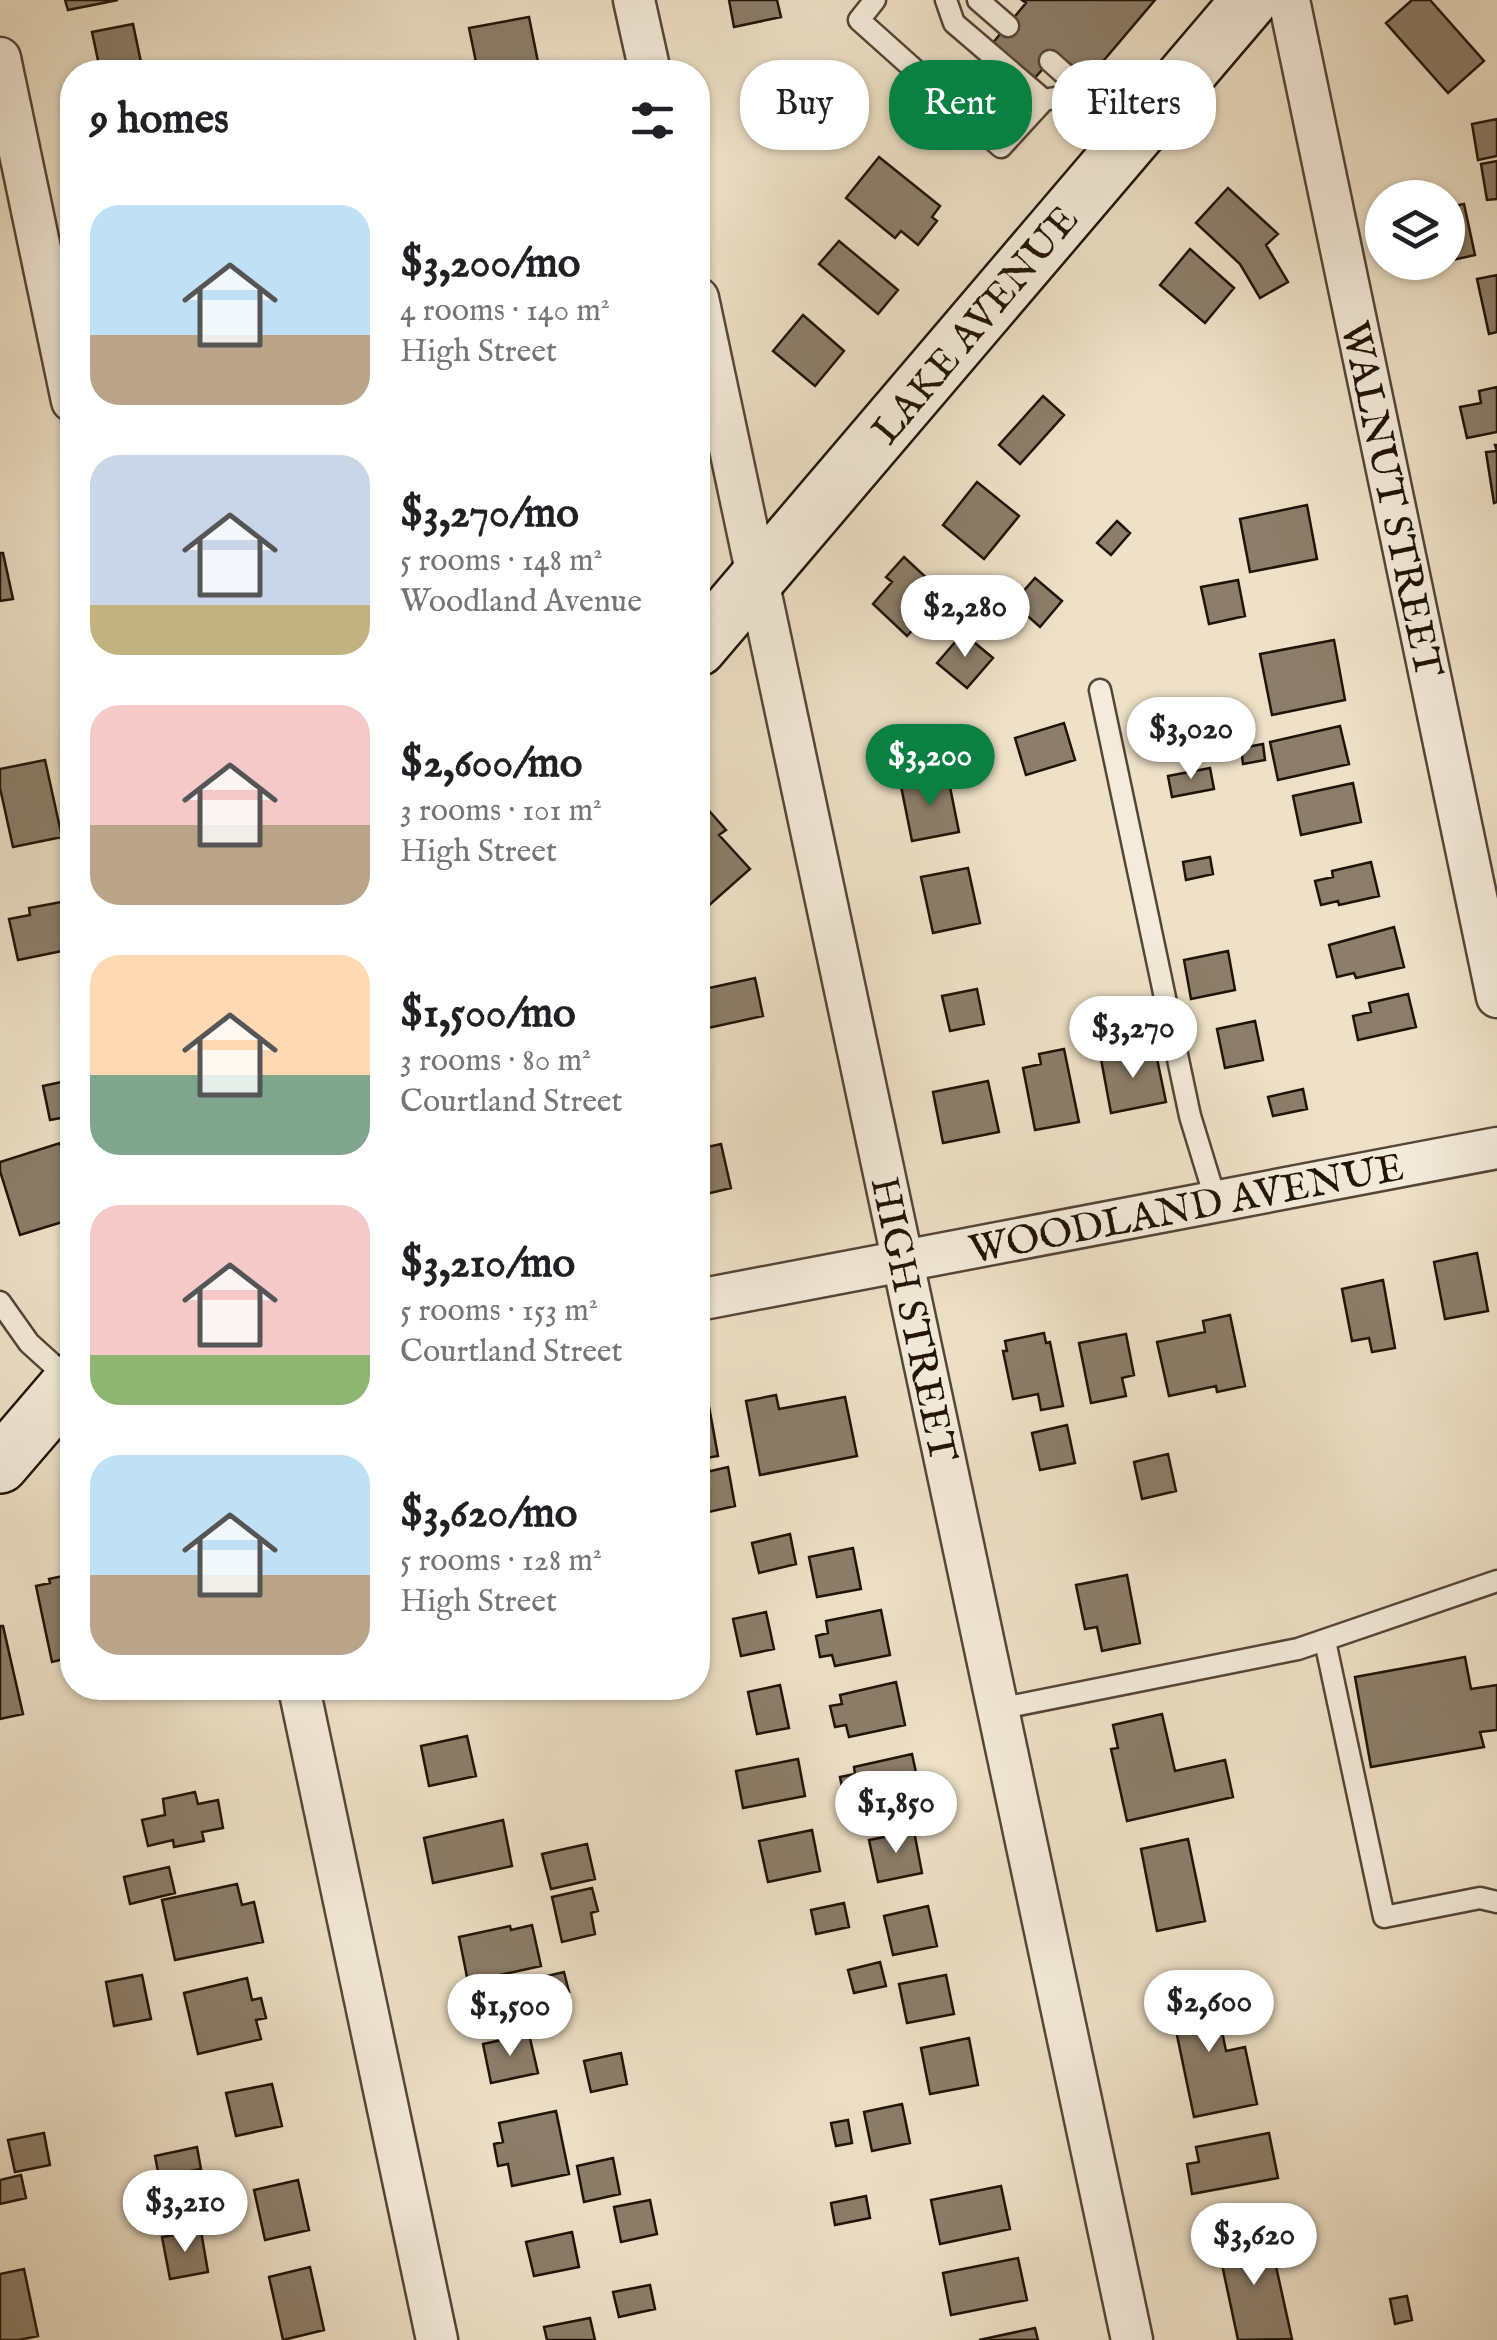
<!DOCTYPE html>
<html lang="en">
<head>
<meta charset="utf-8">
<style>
	body { margin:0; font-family:"IM FELL English",serif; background:#f2f2f2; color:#202124; height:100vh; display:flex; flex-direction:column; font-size:38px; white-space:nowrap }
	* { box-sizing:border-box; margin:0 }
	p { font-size:32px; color:#757577 }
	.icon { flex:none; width:55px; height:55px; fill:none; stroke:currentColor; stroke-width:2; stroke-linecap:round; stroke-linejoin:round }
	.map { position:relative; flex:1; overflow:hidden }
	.sheet { position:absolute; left:60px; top:60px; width:650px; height:1640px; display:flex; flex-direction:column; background:#fff; border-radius:40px; box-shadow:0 2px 8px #0004 }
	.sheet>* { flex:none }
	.hud { position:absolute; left:740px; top:60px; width:605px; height:90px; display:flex; gap:20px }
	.fabs { position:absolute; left:1365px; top:180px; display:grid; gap:20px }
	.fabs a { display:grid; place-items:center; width:100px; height:100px; border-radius:50%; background:#fff; box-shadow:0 2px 8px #0004; font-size:50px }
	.price { position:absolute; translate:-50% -85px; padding:0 22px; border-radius:35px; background:#fff; color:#222; font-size:32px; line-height:65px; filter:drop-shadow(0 2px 5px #0008) }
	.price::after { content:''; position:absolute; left:50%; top:60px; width:30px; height:22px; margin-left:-15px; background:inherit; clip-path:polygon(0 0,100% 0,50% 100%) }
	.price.active { background:#0b8043; color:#fff }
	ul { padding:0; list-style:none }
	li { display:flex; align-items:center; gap:30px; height:250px; padding:0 30px }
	li span { display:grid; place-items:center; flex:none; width:280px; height:200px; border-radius:30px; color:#555 }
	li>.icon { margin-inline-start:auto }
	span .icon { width:120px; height:120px; fill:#fffc; stroke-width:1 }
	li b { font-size:42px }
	h2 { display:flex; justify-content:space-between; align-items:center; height:120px; padding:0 30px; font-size:42px }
	.pill { padding:0 35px; border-radius:40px; background:#fff; box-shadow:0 2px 8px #0004; font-size:35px; line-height:90px }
	.pill.active { background:#0b8043; color:#fff }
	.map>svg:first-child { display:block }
	.building { fill:#8c7e6a; stroke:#211305; stroke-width:2.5 }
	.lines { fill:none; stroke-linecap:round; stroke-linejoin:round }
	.lane-casing { stroke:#544636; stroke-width:25 }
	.street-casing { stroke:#544636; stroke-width:45 }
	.secondary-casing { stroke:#211305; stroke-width:60 }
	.lane { stroke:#f4ecdb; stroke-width:20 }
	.street { stroke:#f4ecdb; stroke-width:40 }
	.secondary { stroke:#f4ecdb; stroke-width:55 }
	.labels { text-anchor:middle; stroke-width:8; stroke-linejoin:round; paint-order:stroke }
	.street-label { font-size:40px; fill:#211305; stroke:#f4ecdb }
</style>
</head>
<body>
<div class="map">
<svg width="1497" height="2340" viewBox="0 0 1497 2340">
	<rect width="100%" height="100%" fill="#eee1c7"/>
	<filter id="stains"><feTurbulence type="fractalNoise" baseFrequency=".002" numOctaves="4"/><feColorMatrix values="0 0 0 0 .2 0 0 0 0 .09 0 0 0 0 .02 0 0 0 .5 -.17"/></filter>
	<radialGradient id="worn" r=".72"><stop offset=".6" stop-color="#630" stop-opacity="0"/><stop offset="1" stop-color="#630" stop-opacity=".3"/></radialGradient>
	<path class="building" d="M 65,0 L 118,0 L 68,10 Z
		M 729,0 L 777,0 L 781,17 L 734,27 Z
		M 1022,0 L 1155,0 L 1088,79 L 1057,53 L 1033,80 L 991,45 L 1026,3 Z
		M 1412,0 L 1430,0 L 1484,61 L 1448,93 L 1386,23 Z
		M 529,17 L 540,72 L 502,72 L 502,70 L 478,72 L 469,28 Z
		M 133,24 L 143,72 L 88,72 L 87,67 L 99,65 L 92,32 Z
		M 1497,119 L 1497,156 L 1478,160 L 1472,124 Z
		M 879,157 L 940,206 L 932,217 L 937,221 L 918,245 L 901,231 L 895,238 L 846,198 Z
		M 1497,161 L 1497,199 L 1487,200 L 1481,164 Z
		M 1228,188 L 1278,234 L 1266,245 L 1288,282 L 1260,298 L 1240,264 L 1196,223 Z
		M 1464,204 L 1475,255 L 1448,261 L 1448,207 Z
		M 839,241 L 898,290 L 878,314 L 819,264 Z
		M 1190,249 L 1234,288 L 1205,323 L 1160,285 Z
		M 1497,275 L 1497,332 L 1489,334 L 1477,279 Z
		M 803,315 L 844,351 L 815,386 L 773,351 Z
		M 1497,387 L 1497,432 L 1467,438 L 1460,407 L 1481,403 L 1479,391 Z
		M 1043,396 L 1064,415 L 1020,464 L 999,445 Z
		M 1495,445 L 1497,445 L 1497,502 L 1494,503 L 1486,452 L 1497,451 Z
		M 977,482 L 1019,516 L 984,559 L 943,525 Z
		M 1307,505 L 1317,559 L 1250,572 L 1240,519 Z
		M 1117,521 L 1130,533 L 1111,555 L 1097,543 Z
		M 0,553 L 3,553 L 13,599 L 0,601 Z
		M 904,557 L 945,595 L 907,636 L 873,604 L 892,582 L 886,577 Z
		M 1035,578 L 1062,601 L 1040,627 L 1013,603 Z
		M 1238,580 L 1245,616 L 1209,624 L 1201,587 Z
		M 963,633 L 993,658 L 967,688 L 937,663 Z
		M 1334,640 L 1345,700 L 1272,715 L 1260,654 Z
		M 1064,723 L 1075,760 L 1026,775 L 1015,738 Z
		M 1340,726 L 1349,764 L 1278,780 L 1270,742 Z
		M 1263,744 L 1265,760 L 1243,764 L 1241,748 Z
		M 45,760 L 62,837 L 13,847 L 0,788 L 0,769 Z
		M 1210,768 L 1214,789 L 1172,797 L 1168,776 Z
		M 948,777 L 959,832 L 912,841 L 901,786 Z
		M 1353,783 L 1361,822 L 1301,835 L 1293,796 Z
		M 698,798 L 726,830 L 719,835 L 750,869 L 698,915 Z
		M 1210,857 L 1213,874 L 1186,880 L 1183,862 Z
		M 1371,862 L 1379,896 L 1339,905 L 1338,901 L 1321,905 L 1315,881 L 1333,877 L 1332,871 Z
		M 968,868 L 980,923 L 933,933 L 921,877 Z
		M 72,900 L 72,949 L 18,960 L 9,919 L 30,915 L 29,908 Z
		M 1394,927 L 1404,967 L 1356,978 L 1354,973 L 1337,977 L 1329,945 Z
		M 1228,951 L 1235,990 L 1191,999 L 1184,960 Z
		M 755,978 L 763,1016 L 708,1028 L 700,990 Z
		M 977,989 L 984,1024 L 950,1031 L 942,996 Z
		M 1408,994 L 1416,1027 L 1358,1040 L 1353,1016 L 1371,1012 L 1369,1003 Z
		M 1255,1021 L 1263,1060 L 1225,1068 L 1217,1029 Z
		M 1064,1049 L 1079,1122 L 1035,1130 L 1023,1068 L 1041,1064 L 1039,1054 Z
		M 1155,1049 L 1166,1102 L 1111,1113 L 1101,1059 Z
		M 66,1081 L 72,1116 L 50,1120 L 43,1086 Z
		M 988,1081 L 999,1132 L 943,1143 L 933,1092 Z
		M 1303,1089 L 1307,1109 L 1273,1116 L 1268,1097 Z
		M 60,1143 L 72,1184 L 72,1219 L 20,1235 L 0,1171 L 0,1162 Z
		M 721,1144 L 731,1188 L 698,1196 L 698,1149 Z
		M 1477,1253 L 1488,1311 L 1445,1319 L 1434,1262 Z
		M 1383,1280 L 1395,1348 L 1372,1352 L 1369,1338 L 1352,1341 L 1342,1289 Z
		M 1230,1315 L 1245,1386 L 1217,1392 L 1216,1386 L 1169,1396 L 1157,1342 L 1205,1332 L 1203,1321 Z
		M 1044,1333 L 1046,1343 L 1050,1342 L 1063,1406 L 1041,1410 L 1038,1394 L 1013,1399 L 1003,1351 L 1007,1351 L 1005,1341 Z
		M 1126,1334 L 1134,1375 L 1122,1378 L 1126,1396 L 1091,1403 L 1079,1343 Z
		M 776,1395 L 779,1409 L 845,1397 L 857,1456 L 760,1475 L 746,1401 Z
		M 708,1401 L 718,1456 L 706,1458 L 708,1468 L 698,1470 L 698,1403 Z
		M 1067,1425 L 1075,1463 L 1040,1470 L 1032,1433 Z
		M 1168,1454 L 1176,1491 L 1142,1499 L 1134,1462 Z
		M 728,1467 L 735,1506 L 704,1513 L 698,1474 Z
		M 790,1534 L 796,1564 L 759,1573 L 752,1543 Z
		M 853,1548 L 861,1589 L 817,1597 L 809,1557 Z
		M 72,1574 L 72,1671 L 67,1673 L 64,1659 L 52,1662 L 36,1586 L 50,1583 L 49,1579 Z
		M 1127,1575 L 1140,1643 L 1102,1651 L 1097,1627 L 1085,1629 L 1076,1585 Z
		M 881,1610 L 890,1655 L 835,1666 L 832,1655 L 820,1657 L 816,1636 L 828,1633 L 826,1621 Z
		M 766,1612 L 774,1649 L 741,1656 L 733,1619 Z
		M 0,1626 L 3,1626 L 23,1714 L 0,1719 Z
		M 1465,1657 L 1471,1689 L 1497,1685 L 1497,1730 L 1480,1732 L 1484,1747 L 1371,1767 L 1355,1677 Z
		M 896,1682 L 905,1725 L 849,1737 L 846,1725 L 835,1727 L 830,1706 L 842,1704 L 840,1695 Z
		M 780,1685 L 789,1728 L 757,1734 L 748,1692 Z
		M 1162,1714 L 1175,1771 L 1225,1760 L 1233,1797 L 1127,1821 L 1111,1749 L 1118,1748 L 1113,1725 Z
		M 467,1736 L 476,1776 L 429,1786 L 421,1746 Z
		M 912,1754 L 921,1796 L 847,1812 L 840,1777 L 855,1774 L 854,1767 Z
		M 798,1759 L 805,1796 L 743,1808 L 736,1771 Z
		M 195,1792 L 198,1804 L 218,1800 L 223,1828 L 202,1832 L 204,1841 L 174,1847 L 173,1840 L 148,1846 L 142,1820 L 165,1815 L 163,1799 Z
		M 503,1820 L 512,1866 L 433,1883 L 424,1838 Z
		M 812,1830 L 820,1871 L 768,1882 L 759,1841 Z
		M 914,1831 L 922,1873 L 878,1882 L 869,1840 Z
		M 1188,1839 L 1205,1921 L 1157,1931 L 1141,1849 Z
		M 587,1844 L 595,1879 L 551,1889 L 542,1854 Z
		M 169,1867 L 175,1893 L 130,1904 L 124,1877 Z
		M 237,1884 L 242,1905 L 254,1902 L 263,1942 L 175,1960 L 162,1900 Z
		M 592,1888 L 598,1911 L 591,1913 L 595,1934 L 562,1942 L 552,1897 Z
		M 844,1903 L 849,1927 L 816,1934 L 811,1910 Z
		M 928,1906 L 937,1946 L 893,1955 L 884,1916 Z
		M 532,1925 L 541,1966 L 468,1982 L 459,1937 L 510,1926 L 511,1930 Z
		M 880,1962 L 886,1986 L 854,1993 L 848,1970 Z
		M 564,1972 L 569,1992 L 534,2000 L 530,1980 Z
		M 142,1975 L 151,2019 L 114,2026 L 106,1982 Z
		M 946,1975 L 954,2014 L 907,2023 L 899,1984 Z
		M 247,1978 L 252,2000 L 261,1998 L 266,2018 L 256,2020 L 261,2039 L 198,2054 L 184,1993 Z
		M 1212,1983 L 1226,2051 L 1245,2047 L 1257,2104 L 1194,2117 L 1168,1992 Z
		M 529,2034 L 538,2073 L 491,2083 L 483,2044 Z
		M 969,2038 L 978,2085 L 930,2094 L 921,2048 Z
		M 621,2053 L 627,2084 L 591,2092 L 584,2061 Z
		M 272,2084 L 282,2126 L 236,2136 L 226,2093 Z
		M 902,2104 L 910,2143 L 872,2151 L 864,2112 Z
		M 556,2111 L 569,2174 L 512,2186 L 508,2164 L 498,2166 L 494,2144 L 503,2142 L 499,2123 Z
		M 848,2120 L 852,2143 L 836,2146 L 831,2123 Z
		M 44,2133 L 50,2165 L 15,2172 L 8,2140 Z
		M 1269,2133 L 1278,2178 L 1192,2194 L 1187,2164 L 1199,2162 L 1196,2147 Z
		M 197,2147 L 201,2169 L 159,2177 L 155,2156 Z
		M 613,2158 L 620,2194 L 584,2202 L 577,2166 Z
		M 21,2175 L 26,2198 L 0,2204 L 0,2180 Z
		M 298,2180 L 309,2230 L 265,2240 L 254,2190 Z
		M 1001,2186 L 1010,2229 L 940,2244 L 931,2200 Z
		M 866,2196 L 870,2218 L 835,2225 L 831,2203 Z
		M 650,2200 L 657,2234 L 621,2242 L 614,2207 Z
		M 1268,2230 L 1292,2339 L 1238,2340 L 1217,2241 Z
		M 201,2231 L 208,2272 L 170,2279 L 162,2237 Z
		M 572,2232 L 579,2267 L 534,2276 L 526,2242 Z
		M 1018,2258 L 1027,2300 L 951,2315 L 943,2273 Z
		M 310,2267 L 324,2330 L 283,2340 L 269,2277 Z
		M 24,2269 L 38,2336 L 19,2340 L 0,2340 L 0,2274 Z
		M 650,2285 L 655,2309 L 619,2317 L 613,2292 Z
		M 1407,2296 L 1412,2320 L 1395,2324 L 1390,2299 Z
		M 590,2318 L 595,2340 L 547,2340 L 544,2327 Z
		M 1035,2328 L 1038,2340 L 979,2340 Z"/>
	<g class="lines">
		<defs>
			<path id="lane" d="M 875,0 L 859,20 L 1001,147 L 1044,100
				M 946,0 L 954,23 L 1044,100 L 1076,94
				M 978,0 L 1008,26
				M 1050,61 L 1069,78 L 1076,94 L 1130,137
				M 1100,690 L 1190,1116 L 1216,1201
				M 0,1302 L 29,1343 L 71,1381
				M 1325,1641 L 1384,1917 L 1480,1898 L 1497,1902
				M 998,1709 L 1298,1649 L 1497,1581"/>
			<path id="street" d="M 634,0 L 650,72
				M 1289,0 L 1497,997
				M 0,58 L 72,401
				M 698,298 L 1132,2340
				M 698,1300 L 1497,1148
				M 299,1688 L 437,2340"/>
			<path id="secondary" d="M 698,648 L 1250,0
				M 0,1465 L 72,1381"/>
		</defs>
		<use href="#lane" class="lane-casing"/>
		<use href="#street" class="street-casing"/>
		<use href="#secondary" class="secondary-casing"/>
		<use href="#lane" class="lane"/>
		<use href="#street" class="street"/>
		<use href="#secondary" class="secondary"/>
	</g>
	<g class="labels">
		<g class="street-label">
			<text transform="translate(974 324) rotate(-50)" y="14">LAKE AVENUE</text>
			<text transform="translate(1393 499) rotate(78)" y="14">WALNUT STREET</text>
			<text transform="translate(1186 1207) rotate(-11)" y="14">WOODLAND AVENUE</text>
			<text transform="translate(915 1319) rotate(78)" y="14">HIGH STREET</text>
		</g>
	</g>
	<rect width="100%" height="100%" filter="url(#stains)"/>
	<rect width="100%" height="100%" fill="url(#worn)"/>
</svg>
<div class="fabs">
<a><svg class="icon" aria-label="layers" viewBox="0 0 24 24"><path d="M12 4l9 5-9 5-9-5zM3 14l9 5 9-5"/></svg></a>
</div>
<b class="price" style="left:965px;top:660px">$2,280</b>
<b class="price" style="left:1191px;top:782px">$3,020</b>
<b class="price active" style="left:930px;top:809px">$3,200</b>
<b class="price" style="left:1133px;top:1081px">$3,270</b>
<b class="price" style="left:896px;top:1856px">$1,850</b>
<b class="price" style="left:1209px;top:2055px">$2,600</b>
<b class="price" style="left:510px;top:2059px">$1,500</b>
<b class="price" style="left:185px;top:2255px">$3,210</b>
<b class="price" style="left:1254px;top:2288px">$3,620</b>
<div class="hud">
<a class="pill">Buy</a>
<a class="pill active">Rent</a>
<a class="pill">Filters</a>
</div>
<section class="sheet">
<h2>9 homes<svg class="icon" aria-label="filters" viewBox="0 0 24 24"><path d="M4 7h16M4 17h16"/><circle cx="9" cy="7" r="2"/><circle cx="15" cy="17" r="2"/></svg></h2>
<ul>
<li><span style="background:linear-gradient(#bfe0f5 65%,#b9a48a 0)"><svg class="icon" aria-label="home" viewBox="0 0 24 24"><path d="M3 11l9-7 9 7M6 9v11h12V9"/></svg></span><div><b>$3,200/mo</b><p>4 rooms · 140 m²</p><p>High Street</p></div></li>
<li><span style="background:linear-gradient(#c9d6e8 75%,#c2b280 0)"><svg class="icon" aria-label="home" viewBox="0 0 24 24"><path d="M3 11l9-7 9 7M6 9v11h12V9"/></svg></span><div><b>$3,270/mo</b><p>5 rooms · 148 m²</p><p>Woodland Avenue</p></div></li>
<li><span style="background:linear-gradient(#f6c9c9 60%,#b9a48a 0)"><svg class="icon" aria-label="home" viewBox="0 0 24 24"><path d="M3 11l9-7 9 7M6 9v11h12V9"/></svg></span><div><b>$2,600/mo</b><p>3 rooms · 101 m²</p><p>High Street</p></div></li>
<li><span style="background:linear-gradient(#ffd9b3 60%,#7fa58c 0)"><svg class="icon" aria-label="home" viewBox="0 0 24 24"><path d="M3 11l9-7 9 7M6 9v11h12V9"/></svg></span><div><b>$1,500/mo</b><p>3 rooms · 80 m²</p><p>Courtland Street</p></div></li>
<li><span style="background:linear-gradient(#f6c9c9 75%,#8fb573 0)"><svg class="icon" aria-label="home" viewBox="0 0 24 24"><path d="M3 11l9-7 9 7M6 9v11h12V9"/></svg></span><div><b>$3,210/mo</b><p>5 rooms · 153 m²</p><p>Courtland Street</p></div></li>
<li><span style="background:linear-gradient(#bfe0f5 60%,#b9a48a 0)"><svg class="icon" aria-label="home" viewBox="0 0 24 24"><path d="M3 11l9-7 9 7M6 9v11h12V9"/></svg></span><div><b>$3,620/mo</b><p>5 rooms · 128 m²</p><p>High Street</p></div></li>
</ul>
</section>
</div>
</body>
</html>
